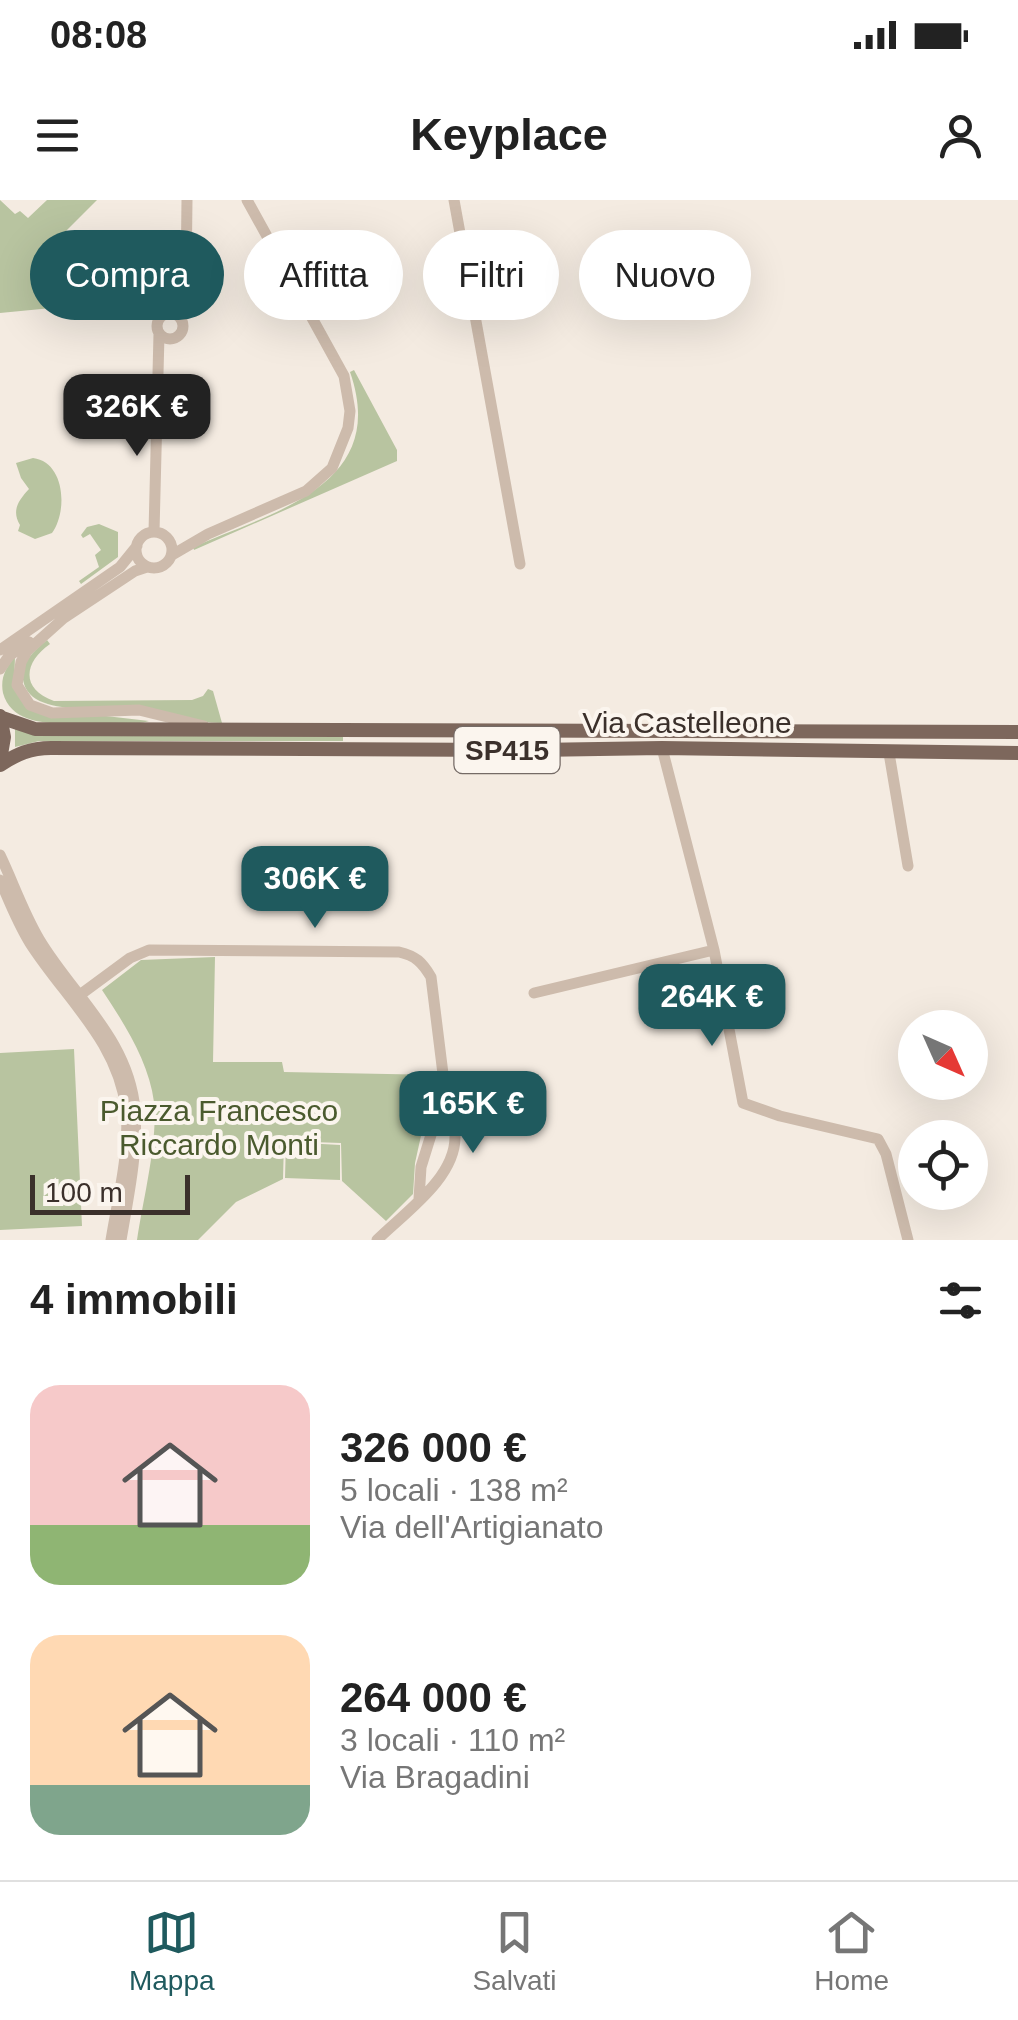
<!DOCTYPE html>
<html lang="it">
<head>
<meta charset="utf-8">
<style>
	body { margin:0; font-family:Arial,sans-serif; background:#f6f6f6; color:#222; height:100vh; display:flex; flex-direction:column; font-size:38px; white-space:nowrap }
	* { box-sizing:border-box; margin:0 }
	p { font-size:32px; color:#767676 }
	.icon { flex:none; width:55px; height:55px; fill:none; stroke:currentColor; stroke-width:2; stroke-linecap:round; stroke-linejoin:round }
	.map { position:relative; height:1040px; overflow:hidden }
	.side { display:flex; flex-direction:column; background:#fff; flex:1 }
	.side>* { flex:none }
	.top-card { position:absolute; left:30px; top:30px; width:960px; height:90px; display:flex; gap:20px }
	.needle { width:65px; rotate:135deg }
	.controls { position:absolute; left:898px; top:810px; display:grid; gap:20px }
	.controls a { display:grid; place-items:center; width:90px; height:90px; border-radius:50%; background:#fff; box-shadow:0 10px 40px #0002; font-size:50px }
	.scale { position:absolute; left:30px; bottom:25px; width:160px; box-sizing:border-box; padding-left:10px; border:5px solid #3b302b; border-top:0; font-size:28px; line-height:35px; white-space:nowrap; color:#3b302b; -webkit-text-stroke:8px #fbf5ee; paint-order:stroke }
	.price { position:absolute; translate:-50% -85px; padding:0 22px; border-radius:20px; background:#1f5a5e; color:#fff; font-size:32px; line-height:65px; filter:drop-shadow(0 2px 5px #0008) }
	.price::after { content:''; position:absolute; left:50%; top:60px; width:30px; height:22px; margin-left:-15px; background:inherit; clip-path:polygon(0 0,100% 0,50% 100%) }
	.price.on { background:#222; color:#fff }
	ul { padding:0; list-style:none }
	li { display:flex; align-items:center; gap:30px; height:250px; padding:0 30px }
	li span { display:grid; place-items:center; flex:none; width:280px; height:200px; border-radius:30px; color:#555 }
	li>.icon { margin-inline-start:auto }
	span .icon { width:120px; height:120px; fill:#fffc; stroke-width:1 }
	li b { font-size:42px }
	h2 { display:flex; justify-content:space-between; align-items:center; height:120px; padding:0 30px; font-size:42px }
	.pill { padding:0 35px; border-radius:45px; background:#fff; box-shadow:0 10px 40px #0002; font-size:35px; line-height:90px }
	.pill.on { background:#1f5a5e; color:#fff }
	.status { display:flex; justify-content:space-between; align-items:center; height:70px; padding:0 50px; background:#fff; direction:ltr }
	.status svg { height:28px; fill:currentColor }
	header { display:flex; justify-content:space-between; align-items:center; height:130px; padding:0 30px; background:#fff; font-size:45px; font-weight:800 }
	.menu { display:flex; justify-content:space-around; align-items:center; height:140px; border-top:2px solid #e0e0e0; background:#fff; font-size:28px; color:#767676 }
	.menu a { display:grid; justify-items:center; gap:5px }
	.menu .on { color:#1f5a5e }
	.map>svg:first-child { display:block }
	.green { fill:#b8c4a0 }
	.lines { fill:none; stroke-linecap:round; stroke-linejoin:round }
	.minor { stroke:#cdbbac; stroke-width:11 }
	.major { stroke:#7d675c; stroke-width:14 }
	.labels { text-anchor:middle; stroke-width:8; stroke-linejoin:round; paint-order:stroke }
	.shield { fill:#fbf5ee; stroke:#756b66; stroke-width:2.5 }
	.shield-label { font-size:28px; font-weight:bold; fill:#3b302b }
	.street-label { font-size:30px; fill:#3b302b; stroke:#fbf5ee }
	.park-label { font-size:30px; fill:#4a5a2e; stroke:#fbf5ee }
</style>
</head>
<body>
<div class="status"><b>08:08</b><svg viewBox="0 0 49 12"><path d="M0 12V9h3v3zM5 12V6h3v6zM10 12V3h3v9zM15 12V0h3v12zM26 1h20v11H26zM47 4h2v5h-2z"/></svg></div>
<header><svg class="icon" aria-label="menu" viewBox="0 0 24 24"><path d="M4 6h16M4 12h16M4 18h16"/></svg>Keyplace<svg class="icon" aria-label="person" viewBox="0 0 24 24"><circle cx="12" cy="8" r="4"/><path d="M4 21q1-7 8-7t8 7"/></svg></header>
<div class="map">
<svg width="1018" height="1040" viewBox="0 0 1018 1040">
	<rect width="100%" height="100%" fill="#f4ebe1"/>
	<path class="green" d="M 0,0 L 15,14 L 20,11 L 28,18 L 47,0 L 97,0 L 47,50 L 92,97 L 97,93 L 98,100 L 107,100 L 107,104 L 143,104 L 147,99 L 148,104 L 155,104 L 156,95 L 166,89 L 169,81 L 176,81 L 167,98 L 152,106 L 62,107 L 0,113 Z
		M 354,170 L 397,250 L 397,261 L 194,350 L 193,347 C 272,312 390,286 350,172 Z
		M 33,258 C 65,262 68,311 52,333 L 35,339 L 18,331 L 20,325 C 11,310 19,300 29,289 L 21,278 L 16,263 Z
		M 99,324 L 118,332 L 118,357 L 81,384 L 79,381 L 99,367 L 95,355 L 101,350 L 90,334 L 83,338 L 81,335 L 87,327 Z
		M 47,440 L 50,444 C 24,462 20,489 54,501 L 192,500 L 203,496 L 208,489 L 213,491 L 222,523 C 193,523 167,511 138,508 C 109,505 35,519 24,484 C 18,464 34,451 47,440 Z
		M 15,457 L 14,486 L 28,507 L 149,521 C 133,526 111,523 94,523 C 64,523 13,530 3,493 C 0,478 6,467 15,457 Z
		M 15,529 L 343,536 L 343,541 L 39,541 L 15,547 Z
		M 215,757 L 213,862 L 282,862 L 284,872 L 439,875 L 440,889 L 428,904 L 415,963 L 413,994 L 386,1021 L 342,981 L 341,943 L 284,941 L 283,979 L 236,1002 L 198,1040 L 137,1040 C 143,999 158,942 154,902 C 149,862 124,823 102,790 L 141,760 Z
		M 74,849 L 82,1026 L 0,1030 L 0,853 Z
		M 286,942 L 340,945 L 340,980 L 285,978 Z"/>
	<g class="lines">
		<path class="minor" d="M 454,0 L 520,364
			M157 126a13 13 0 1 1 26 0a13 13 0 1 1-26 0Z
			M 181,119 L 186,82 L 187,0
			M136 350a18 18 0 1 1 36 0a18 18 0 1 1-36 0Z
			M 154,332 L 159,134
			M 172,355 L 208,334 L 306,291 L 332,268 L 348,228 L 350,211 L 344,176 L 247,0
			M 65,417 L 27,451 L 21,462 L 17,485 L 30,505 L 52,513 L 139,510 L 204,526
			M 61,420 L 135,371 L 147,367
			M 0,450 L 120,367 L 137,346
			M 0,469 L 9,456 L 29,442
			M 662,548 L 714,750 L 743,903 L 780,916 L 878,939 L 886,954 L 908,1040
			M 889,553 L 908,666
			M 0,655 C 13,682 23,712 39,739 C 73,796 129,839 135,910 C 138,953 128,998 121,1040
			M 0,680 C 9,701 18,724 30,743 C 65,798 118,841 126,909 C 130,952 118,997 111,1040
			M 534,793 L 714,750
			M 73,800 L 130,758 L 149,750 L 399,752 C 416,756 422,762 431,777 L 445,890
			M 377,1040 C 404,1013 456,978 455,936 C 454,921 449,905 445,890 L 421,967 L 419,999"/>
		<path class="major" d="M 0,516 L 4,537 L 0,560
			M 0,517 L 35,529 L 1018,532
			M 0,565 C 17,554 30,548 51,548 L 536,550 L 662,548 L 1018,553"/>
	</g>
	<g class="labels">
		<rect class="shield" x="454.5" y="527" width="105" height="46" rx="8"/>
		<g class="shield-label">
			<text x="507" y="560">SP415</text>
		</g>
		<g class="street-label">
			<text x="687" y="533">Via Castelleone</text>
		</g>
		<g class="park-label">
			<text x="219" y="921">Piazza Francesco<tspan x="219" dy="34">Riccardo Monti</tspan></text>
		</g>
	</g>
</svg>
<div class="controls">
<a><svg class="needle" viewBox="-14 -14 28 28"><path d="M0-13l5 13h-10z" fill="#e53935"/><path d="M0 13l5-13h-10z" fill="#767676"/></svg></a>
<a><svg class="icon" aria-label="locate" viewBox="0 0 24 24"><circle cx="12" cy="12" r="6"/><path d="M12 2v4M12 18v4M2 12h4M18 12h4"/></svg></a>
</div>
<div class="scale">100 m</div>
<b class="price on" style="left:137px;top:259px">326K €</b>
<b class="price" style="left:315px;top:731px">306K €</b>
<b class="price" style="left:712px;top:849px">264K €</b>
<b class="price" style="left:473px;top:956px">165K €</b>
<div class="top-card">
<a class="pill on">Compra</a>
<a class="pill">Affitta</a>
<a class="pill">Filtri</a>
<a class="pill">Nuovo</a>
</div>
</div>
<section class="side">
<h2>4 immobili<svg class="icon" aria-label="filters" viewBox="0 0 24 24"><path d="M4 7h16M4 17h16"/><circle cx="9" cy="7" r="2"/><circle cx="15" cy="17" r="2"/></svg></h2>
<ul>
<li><span style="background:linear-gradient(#f6c9c9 70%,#8fb573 0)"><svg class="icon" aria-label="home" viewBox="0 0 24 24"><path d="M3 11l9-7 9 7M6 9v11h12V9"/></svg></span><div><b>326 000 €</b><p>5 locali · 138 m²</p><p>Via dell'Artigianato</p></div></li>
<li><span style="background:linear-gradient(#ffd9b3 75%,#7fa58c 0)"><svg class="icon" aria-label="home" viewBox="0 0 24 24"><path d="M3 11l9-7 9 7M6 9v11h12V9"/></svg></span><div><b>264 000 €</b><p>3 locali · 110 m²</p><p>Via Bragadini</p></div></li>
</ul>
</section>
<nav class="menu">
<a class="on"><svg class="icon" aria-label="map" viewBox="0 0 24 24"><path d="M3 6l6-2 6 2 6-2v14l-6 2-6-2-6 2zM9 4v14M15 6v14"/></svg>Mappa</a>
<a><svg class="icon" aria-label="saved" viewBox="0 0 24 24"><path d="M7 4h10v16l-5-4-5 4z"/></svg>Salvati</a>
<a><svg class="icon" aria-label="home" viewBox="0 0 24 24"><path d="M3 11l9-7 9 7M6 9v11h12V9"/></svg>Home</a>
</nav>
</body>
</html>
